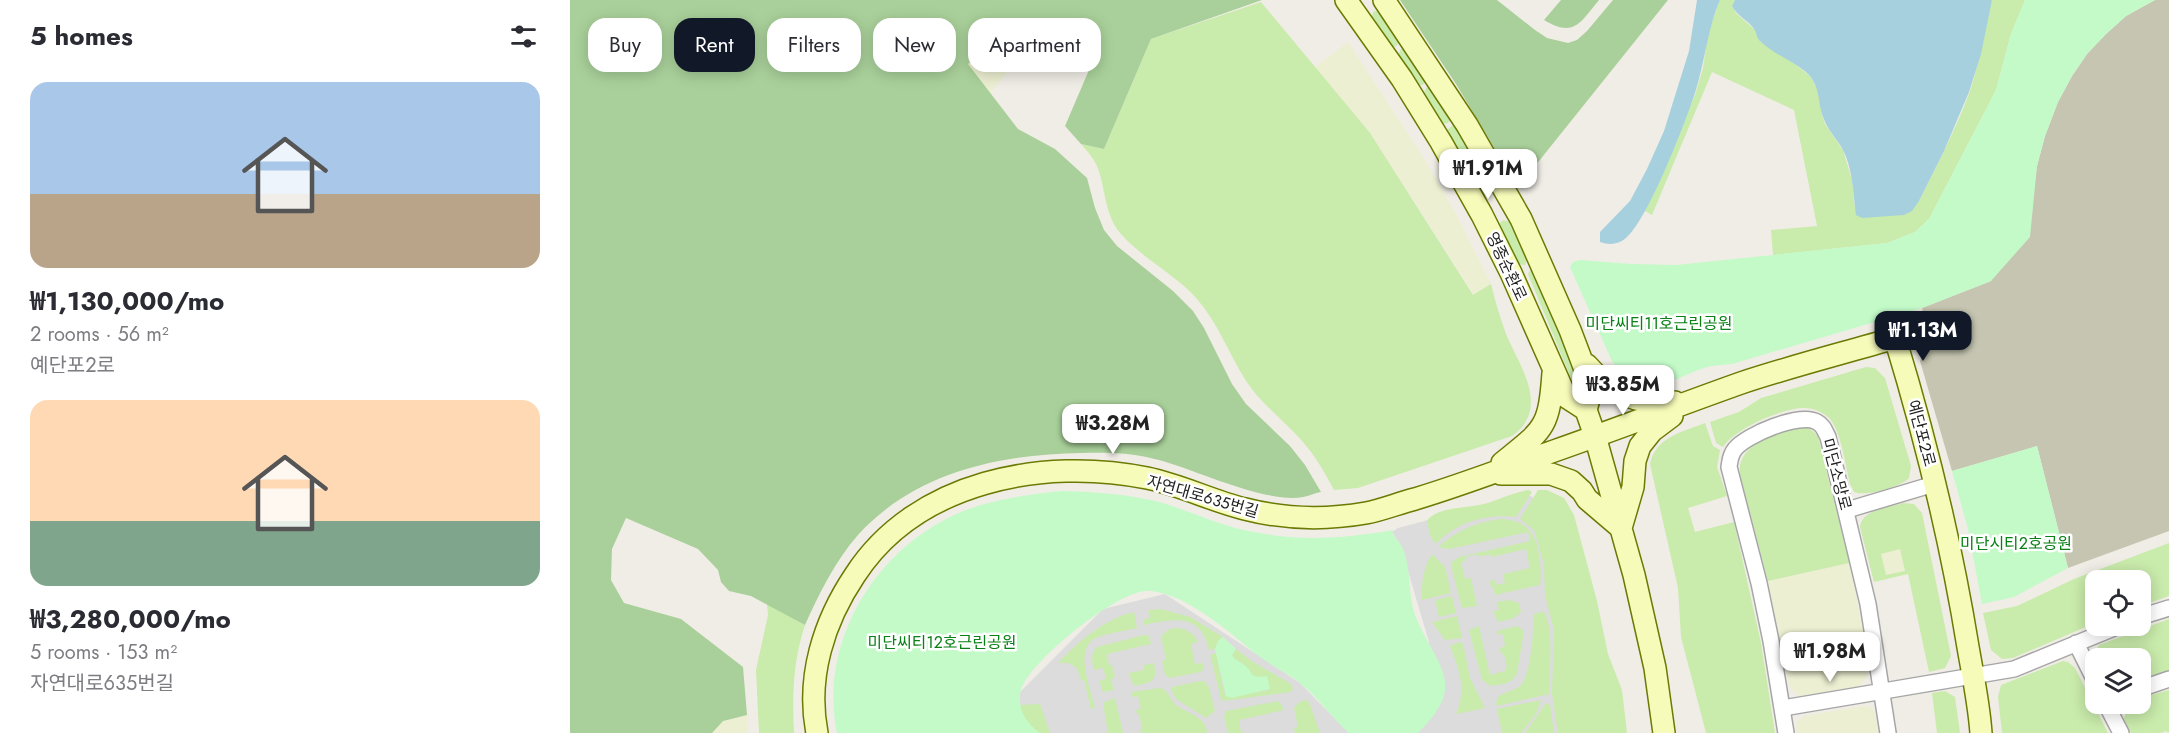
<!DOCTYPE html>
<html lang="en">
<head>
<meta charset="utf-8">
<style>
	body { margin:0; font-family:Jost,"Noto Sans KR",sans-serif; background:#f7f7f7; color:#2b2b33; height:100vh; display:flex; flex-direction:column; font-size:22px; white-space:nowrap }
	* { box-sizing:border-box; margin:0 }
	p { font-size:20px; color:#7c7c81 }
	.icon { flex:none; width:33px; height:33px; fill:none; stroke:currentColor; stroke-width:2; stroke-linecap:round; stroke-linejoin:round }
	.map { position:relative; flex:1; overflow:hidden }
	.drawer { display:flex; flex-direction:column; background:#fff; width:570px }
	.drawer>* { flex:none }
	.guide { position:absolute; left:18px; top:18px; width:570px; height:54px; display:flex; gap:12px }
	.fabs { position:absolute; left:1515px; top:570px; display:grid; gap:12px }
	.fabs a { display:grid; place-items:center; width:66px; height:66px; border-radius:12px; background:#fff; box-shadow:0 3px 15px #0003; font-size:30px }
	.price { position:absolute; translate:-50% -51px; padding:0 14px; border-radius:12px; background:#fff; color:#222; font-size:20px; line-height:39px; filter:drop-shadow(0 2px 3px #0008) }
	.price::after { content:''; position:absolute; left:50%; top:36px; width:18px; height:14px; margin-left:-9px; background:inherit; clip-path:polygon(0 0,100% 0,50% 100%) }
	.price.on { background:#111827; color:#fff }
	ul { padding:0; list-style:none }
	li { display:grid; align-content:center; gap:12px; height:318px; padding:0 30px }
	li span { display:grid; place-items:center; height:186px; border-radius:18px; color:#555 }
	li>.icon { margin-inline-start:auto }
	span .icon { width:108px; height:108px; fill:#fffc; stroke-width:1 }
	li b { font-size:26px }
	h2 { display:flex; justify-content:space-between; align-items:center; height:72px; padding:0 30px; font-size:26px }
	.tag { padding:0 21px; border-radius:18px; background:#fff; box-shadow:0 3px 15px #0003; font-size:21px; line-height:54px }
	.tag.on { background:#111827; color:#fff }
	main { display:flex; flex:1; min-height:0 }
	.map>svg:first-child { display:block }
	.residential { fill:#dddcdc }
	.construction { fill:#c5c5b1 }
	.farmland { fill:#ecefd1 }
	.grass { fill:#c9ebab; fill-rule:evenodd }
	.forest { fill:#a9d09a }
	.park { fill:#c3fac8 }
	.water { fill:#a6d0de }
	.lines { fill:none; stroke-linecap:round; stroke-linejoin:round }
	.street-casing { stroke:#a6a6a6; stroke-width:18 }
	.secondary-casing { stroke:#6b7a03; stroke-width:24 }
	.street { stroke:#fff; stroke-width:15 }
	.secondary { stroke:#f6fbb9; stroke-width:21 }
	.labels { text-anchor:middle; stroke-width:5; stroke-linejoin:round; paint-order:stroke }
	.street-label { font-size:16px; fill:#1f1f1f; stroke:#fff }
	.park-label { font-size:16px; fill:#0a8116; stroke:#fff }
</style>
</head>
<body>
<main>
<section class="drawer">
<h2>5 homes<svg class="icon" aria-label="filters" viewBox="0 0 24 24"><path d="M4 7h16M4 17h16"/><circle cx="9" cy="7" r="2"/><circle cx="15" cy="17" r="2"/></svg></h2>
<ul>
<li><span style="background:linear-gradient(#a9c7e8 60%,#b9a48a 0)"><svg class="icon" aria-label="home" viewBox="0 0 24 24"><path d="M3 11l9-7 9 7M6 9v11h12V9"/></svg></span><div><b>₩1,130,000/mo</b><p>2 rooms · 56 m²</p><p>예단포2로</p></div></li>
<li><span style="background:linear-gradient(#ffd9b3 65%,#7fa58c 0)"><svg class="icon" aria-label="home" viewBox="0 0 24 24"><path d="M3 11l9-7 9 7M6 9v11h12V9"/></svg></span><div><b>₩3,280,000/mo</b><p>5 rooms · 153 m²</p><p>자연대로635번길</p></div></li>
</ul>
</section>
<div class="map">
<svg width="1599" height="733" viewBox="0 0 1599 733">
	<rect width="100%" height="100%" fill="#f0ede6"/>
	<path class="residential" d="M 956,494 L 967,499 L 1021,733 L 848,733 L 859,642 L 830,544 L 822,532 L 828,528 Z
		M 595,594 L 730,683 L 779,733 L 470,733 L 450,705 L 450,692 L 533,609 Z"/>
	<path class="construction" d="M 1585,0 L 1599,0 L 1599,531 L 1498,568 L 1467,446 L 1382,471 L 1350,361 L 1359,338 L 1352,308 L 1421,281 L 1462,201 L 1467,166 L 1475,136 L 1488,102 L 1502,76 L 1517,54 L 1536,34 L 1556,16 Z"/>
	<path class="farmland" d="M 446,23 L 478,24 L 419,94 L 398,64 Z
		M 778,42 L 852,155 L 886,214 L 921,284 L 904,295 L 800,133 L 745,67 Z
		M 1330,549 L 1335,571 L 1316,575 L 1311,554 Z
		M 1279,563 L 1293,630 L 1298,675 L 1289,686 L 1230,696 L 1222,690 L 1219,684 L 1198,581 Z
		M 1294,706 L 1301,708 L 1305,712 L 1308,733 L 1226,733 L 1227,722 L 1234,716 Z
		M 177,715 L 178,733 L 142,733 L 153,721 Z"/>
	<path class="grass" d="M 1150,0 L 1165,0 L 1162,6 L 1166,13 L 1185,30 L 1191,42 L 1224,63 L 1241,77 L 1249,93 L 1252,115 L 1255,124 L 1273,150 L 1282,180 L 1285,209 L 1349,201 C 1367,165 1386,129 1400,91 C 1410,61 1413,30 1422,0 L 1455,0 L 1441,34 L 1426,90 L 1359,219 L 1345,232 L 1317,243 L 1203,255 L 1201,230 L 1247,226 L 1224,110 L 1142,72 L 1082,215 L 1075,211 L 1125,95 L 1133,68 L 1138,33 Z
		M 691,2 L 800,133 L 903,295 L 921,284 C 925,301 930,317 936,334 C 950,367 981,408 942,436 L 788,488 L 764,490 C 755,473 745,455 732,441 C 714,420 691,404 676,381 C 659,354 648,323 627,299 C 605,274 573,259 551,234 C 534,215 536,188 527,166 C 523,157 517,151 511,144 L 534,149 L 581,39 Z
		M 806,11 L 810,12 L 831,41 L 825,47 L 820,45 L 801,20 L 803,12 Z
		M 834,48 L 856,80 L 853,85 L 848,85 L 828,56 L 831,49 Z
		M 859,87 L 862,88 L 881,119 L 878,123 L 873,124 L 870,122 L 853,95 L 856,88 Z
		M 883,125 L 887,127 L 904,158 L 898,164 L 893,161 L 877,133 L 878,129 Z
		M 904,166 L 910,169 L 921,187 L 919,192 L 915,196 L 912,195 L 900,174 L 899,171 Z
		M 933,220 L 940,222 L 958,257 L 955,265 L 947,264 L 929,228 L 929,224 Z
		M 960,270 L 964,271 L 1016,392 L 1008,395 L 958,274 Z
		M 1296,367 L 1305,368 L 1315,378 L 1341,466 L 1339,478 C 1331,487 1295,497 1284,492 L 1280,484 C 1276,468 1271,430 1259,418 C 1253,412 1243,408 1234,408 C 1212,408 1164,429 1153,447 L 1146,443 L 1140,422 L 1169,412 L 1191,398 Z
		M 1135,423 L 1143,446 L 1150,450 L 1147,467 L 1157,496 L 1118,508 L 1125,532 L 1164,522 L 1191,643 L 1205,733 L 1136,733 L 1111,637 L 1108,588 L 1080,464 C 1086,437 1112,432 1135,423 Z
		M 1230,428 L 1239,428 L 1248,436 L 1279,563 L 1198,581 L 1170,475 C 1166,444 1206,433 1230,428 Z
		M 959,490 L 962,492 L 946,517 C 918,514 888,521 867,543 L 864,542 L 860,535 L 857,521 C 865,507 899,508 914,504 C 929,500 943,492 959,490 Z
		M 968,490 L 977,490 L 994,498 L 1004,515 L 1027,601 L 1038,654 L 1052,690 L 1057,733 L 988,733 L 982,694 L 984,630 L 975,595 L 974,564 L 964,530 L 950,519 Z
		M 1333,503 L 1344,504 L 1352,513 L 1381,656 L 1375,668 L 1359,672 L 1338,574 L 1304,582 L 1290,527 C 1292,509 1318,508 1333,503 ZM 1330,549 L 1335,571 L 1316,575 L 1311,554 Z
		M 931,519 C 940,520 951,521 958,529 C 970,541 972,569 970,585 L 925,595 L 923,587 L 921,587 L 920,581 L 925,580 L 926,585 L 935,583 L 933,574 L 960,568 L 956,549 L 921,557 L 920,554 L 909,557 L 908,554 L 895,557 L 895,561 L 891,562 L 895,579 L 901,578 L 907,606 L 892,608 L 882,570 L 882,562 L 889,557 L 960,541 L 958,532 L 879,549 L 868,547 C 887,530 907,522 931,519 Z
		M 1599,543 L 1599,596 L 1571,606 L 1570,580 L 1526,580 L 1525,623 L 1443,658 L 1432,659 L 1421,650 L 1413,613 L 1447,606 L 1504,579 Z
		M 862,554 L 875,567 L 881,593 L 852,600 C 851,584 853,569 862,554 Z
		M 882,596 L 886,613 L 869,617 L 865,600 Z
		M 939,600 L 949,603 L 951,612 L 944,618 L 928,622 L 923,611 L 929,610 L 927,602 Z
		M 197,604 L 235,625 C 223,661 222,696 224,733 L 189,733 L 186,670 L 198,615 Z
		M 591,609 L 620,617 L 653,637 L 648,641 L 645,649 L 639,650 C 631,612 603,619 574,625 L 573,620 L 580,618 L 578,610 Z
		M 973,611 C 985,625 979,674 979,694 L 927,706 L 926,703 L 928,697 C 934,692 943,691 950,686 C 961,677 964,629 963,615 Z
		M 564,612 L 567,628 C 554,631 538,633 526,638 C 503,648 521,690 525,708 L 521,709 L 514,680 L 511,680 L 507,668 L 498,663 L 488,663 C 508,642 534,619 564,612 Z
		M 887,616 L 892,638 L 875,640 L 862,622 Z
		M 1599,619 L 1599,670 L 1571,679 L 1570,658 L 1526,658 L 1525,662 L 1524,654 L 1529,645 Z
		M 909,626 L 920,675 L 935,671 L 935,668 L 937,667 L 934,654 L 931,654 L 930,648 L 935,646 L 933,634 L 928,635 L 927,631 L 947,626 L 954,631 L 947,673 C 942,684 933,684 921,686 L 912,680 L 899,630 Z
		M 604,628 C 615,628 623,632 628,642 L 621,644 L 625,664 L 633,663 L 634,669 L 630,672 L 600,678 L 595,675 L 592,661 L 596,660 L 591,636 L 598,630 Z
		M 574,635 L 579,636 L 581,644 L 537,654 L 539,665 L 542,665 L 545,677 L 541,679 L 544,690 L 533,692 L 529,681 L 536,679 L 533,668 L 524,670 C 522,661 520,654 527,647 Z
		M 889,642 L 893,644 L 900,678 L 915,708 L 886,714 C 897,688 889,670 880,646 Z
		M 666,649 L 680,660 L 721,684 L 723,689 L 720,692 L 653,701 L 651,699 L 640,655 L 646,653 L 654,693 L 658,697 L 699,690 L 687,677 L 682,675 L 672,663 L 664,659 L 662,655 Z
		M 1493,661 L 1498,662 L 1505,668 L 1538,733 L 1432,733 L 1428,697 L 1431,685 Z
		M 584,663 C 588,683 581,682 564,686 L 557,669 L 559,673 L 574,670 L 574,665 Z
		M 630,681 L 634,681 L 639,687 L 645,711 L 636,718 L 606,699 L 601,690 L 602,687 Z
		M 590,688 C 599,690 599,699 606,705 C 617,713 637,717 637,733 L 571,733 L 570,730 L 572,729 L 569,714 L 567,715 L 566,710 L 571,709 L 568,696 L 562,697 L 561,692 Z
		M 1599,690 L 1599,733 L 1596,731 L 1591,733 L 1561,733 L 1554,719 L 1558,705 L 1570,704 L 1571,698 Z
		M 1375,691 L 1385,697 L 1390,733 L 1367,733 L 1362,693 Z
		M 545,698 L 553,733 L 538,733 L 533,703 Z
		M 735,700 L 739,702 L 750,733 L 725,733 L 724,728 L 728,727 L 724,708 L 728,703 Z
		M 971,700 L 966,714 L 951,733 L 932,733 L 927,709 Z
		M 709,701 L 714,710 L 669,720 L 671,732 L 675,733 L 658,733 L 654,717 L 656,711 Z
		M 976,703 L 980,705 L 984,733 L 955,733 Z
		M 470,704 L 480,733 L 447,733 L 450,705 Z"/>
	<path class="forest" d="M 0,0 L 692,0 L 581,39 L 534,149 L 511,144 L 495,126 L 519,70 L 513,38 L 487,24 L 446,23 L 398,64 L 448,129 L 485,149 L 517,178 L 525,208 L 534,230 L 547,246 L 603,291 L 623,311 L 634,328 L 662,384 L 676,404 L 720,446 L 735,465 L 751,492 C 745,493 739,496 733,497 C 697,504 626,470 589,460 C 564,453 538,452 512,453 C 430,454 345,472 288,535 C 265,561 249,594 235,625 L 181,596 L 159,591 L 151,582 L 148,570 L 128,549 L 56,518 L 42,549 L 41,580 L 54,603 L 111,619 L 173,667 L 177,715 L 153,721 L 142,733 L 0,733 Z
		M 830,0 L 927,0 L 965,30 L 977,38 L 998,43 L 1007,40 L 1017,31 L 1043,0 L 1098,0 L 969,161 C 958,171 947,177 935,166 L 886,84 Z
		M 991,0 L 1029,0 C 1010,23 1004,38 974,20 Z"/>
	<path class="park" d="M 1455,0 L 1585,0 L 1556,16 L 1536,34 L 1517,54 L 1502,76 L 1488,102 L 1475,136 L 1467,166 L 1460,237 L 1421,281 L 1352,308 L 1162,364 C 1153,365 1143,365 1134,368 C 1106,377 1090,394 1060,378 C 1051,372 1046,368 1041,359 L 1000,267 L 1003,262 L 1010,260 L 1061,264 L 1106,265 L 1317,243 L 1345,232 L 1359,219 L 1426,90 L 1441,34 Z
		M 1467,446 L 1498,568 L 1444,597 L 1412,604 L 1398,529 L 1382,471 Z
		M 492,491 C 527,492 562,494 596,504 C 622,512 647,524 674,530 C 728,542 770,539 824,530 L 822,532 C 825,539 832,544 834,551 C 841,571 838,594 845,615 C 865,666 900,682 848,733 L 779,733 C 762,718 749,698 731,684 C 720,674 705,668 693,659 C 661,635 622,596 581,591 C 550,587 459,662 451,690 C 446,708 456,723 470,733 L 267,733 C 249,645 302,555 380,517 C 414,500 454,495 492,491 Z
		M 653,637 L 666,649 L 662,655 C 665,661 668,660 673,664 C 686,673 677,679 697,676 L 700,689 L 662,698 L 656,696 L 645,649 L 648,641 Z"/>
	<path class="water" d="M 1127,0 L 1150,0 C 1137,30 1135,62 1125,93 C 1115,123 1078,220 1056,238 C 1048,245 1039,245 1030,242 L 1030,232 L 1060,201 L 1077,169 L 1094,131 L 1119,51 Z
		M 1165,0 L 1422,0 L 1411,54 L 1399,92 L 1374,151 L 1349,201 L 1342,211 L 1334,215 L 1292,218 L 1286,215 C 1283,193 1283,168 1272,148 C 1266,138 1257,129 1253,117 C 1248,103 1250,87 1239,75 C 1225,61 1204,55 1190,41 C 1186,37 1187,33 1184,29 C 1178,20 1167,16 1162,6 Z"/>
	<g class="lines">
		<defs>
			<path id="street" d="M 1277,510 L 1364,484
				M 1570,617 L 1599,608
				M 1506,643 L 1526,683
				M 1570,689 L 1599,679
				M 1536,704 L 1551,733
				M 1213,708 L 1444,669 L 1549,626
				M 1216,733 L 1201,641 L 1189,583 L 1159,467 C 1160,461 1160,455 1165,449 C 1176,435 1230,412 1247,422 C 1253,425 1255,431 1258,437 L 1298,604 L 1318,733"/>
			<path id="secondary" d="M 776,0 L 832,79 L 871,142 L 912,215 L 941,273 L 996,397 L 1016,410 L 1025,436 L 1064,575 L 1085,668 L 1094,733
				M 814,0 L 897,125 L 951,219 L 1000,330 L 1022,388 L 1016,410
				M 1017,365 C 1043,395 1065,404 1105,402
				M 932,463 C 974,429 979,429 983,373
				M 931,474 L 981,474 L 1001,481 L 1012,491 L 1017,499 L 1051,528 L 1063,487 L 1065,461 L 1070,446 L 1082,431 L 1102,416
				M 247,733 C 236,677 254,621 285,575 C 346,481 473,457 577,478 C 611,485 642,501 675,509 C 714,519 756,520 796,513 C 812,510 829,503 845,499 C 892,485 938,467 984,451 C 1047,429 1109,405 1171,383 C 1222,366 1274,353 1325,338 C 1356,440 1381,542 1398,647 C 1403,676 1409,704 1411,733"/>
		</defs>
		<use href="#street" class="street-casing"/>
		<use href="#secondary" class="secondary-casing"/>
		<use href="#street" class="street"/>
		<use href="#secondary" class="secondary"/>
	</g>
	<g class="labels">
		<g class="street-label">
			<text transform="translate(937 266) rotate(65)" y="6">영종순환로</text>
			<text transform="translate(1352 433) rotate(75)" y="6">예단포2로</text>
			<text transform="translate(1267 474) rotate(75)" y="6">미단소망로</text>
			<text transform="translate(633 496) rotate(16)" y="6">자연대로635번길</text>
		</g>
		<g class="park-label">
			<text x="1089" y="329">미단씨티11호근린공원</text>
			<text x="1446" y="549">미단시티2호공원</text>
			<text x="372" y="648">미단씨티12호근린공원</text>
		</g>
	</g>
</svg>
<div class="fabs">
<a><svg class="icon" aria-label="locate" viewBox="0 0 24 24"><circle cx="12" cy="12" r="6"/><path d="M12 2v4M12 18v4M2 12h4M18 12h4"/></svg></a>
<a><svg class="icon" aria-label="layers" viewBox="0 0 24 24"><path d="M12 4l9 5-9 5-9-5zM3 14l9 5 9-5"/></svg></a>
</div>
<b class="price" style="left:918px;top:200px">₩1.91M</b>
<b class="price on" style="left:1353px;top:362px">₩1.13M</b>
<b class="price" style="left:1053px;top:416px">₩3.85M</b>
<b class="price" style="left:543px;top:455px">₩3.28M</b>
<b class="price" style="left:1260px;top:683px">₩1.98M</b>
<div class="guide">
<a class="tag">Buy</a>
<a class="tag on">Rent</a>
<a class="tag">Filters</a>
<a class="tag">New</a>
<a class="tag">Apartment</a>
</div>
</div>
</main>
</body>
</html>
